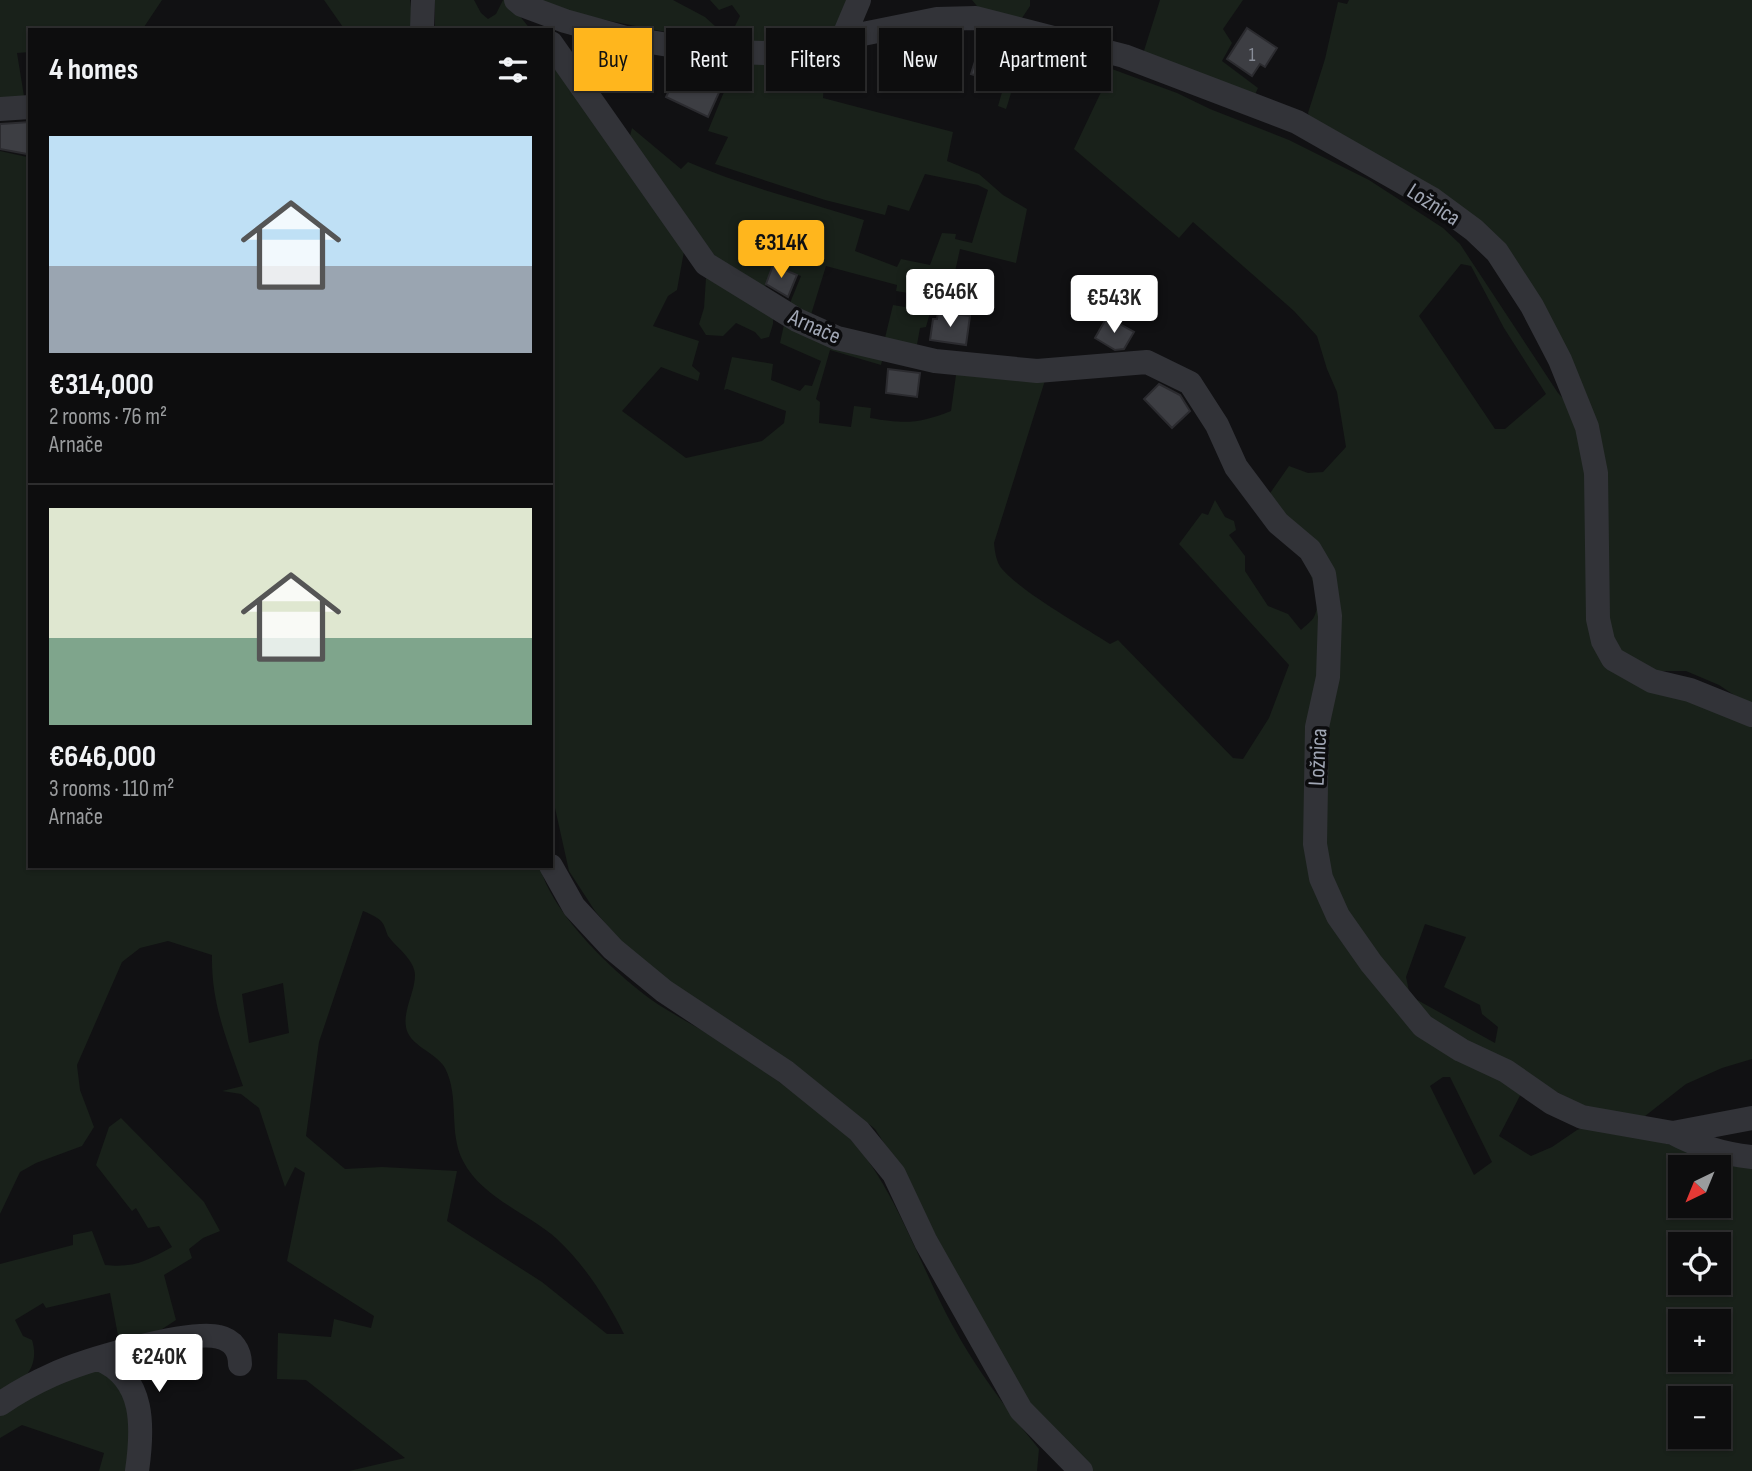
<!DOCTYPE html>
<html lang="en">
<head>
<meta charset="utf-8">
<style>
	body { margin:0; font-family:"Sofia Sans Condensed",sans-serif; background:#1b1b1c; color:#f1f3f6; height:100vh; display:flex; flex-direction:column; font-size:26px; white-space:nowrap }
	* { box-sizing:border-box; margin:0 }
	p { font-size:23px; color:#9a9c9e }
	.icon { flex:none; width:38px; height:38px; fill:none; stroke:currentColor; stroke-width:2; stroke-linecap:round; stroke-linejoin:round }
	.map { position:relative; flex:1; overflow:hidden }
	.details { position:absolute; left:28px; top:28px; width:525px; height:840px; display:flex; flex-direction:column; background:#0d0d0e; border-radius:0px; box-shadow:0 2px 5px #0004,0 0 0 2px #2d2d2e }
	.details>* { flex:none }
	.guide { position:absolute; left:574px; top:28px; width:665px; height:63px; display:flex; gap:14px }
	.needle { width:46px; rotate:223deg }
	.tools { position:absolute; left:1668px; top:1155px; display:grid; gap:14px }
	.tools a { display:grid; place-items:center; width:63px; height:63px; border-radius:0px; background:#0d0d0e; box-shadow:0 2px 5px #0004,0 0 0 2px #2d2d2e; font-size:35px }
	.price { position:absolute; translate:-50% -60px; padding:0 16px; border-radius:7px; background:#fff; color:#222; font-size:23px; line-height:46px; filter:drop-shadow(0 2px 4px #0008) }
	.price::after { content:''; position:absolute; left:50%; top:42px; width:21px; height:16px; margin-left:-10px; background:inherit; clip-path:polygon(0 0,100% 0,50% 100%) }
	.price.active { background:#ffb61d; color:#111 }
	ul { padding:0; list-style:none }
	li { display:grid; align-content:center; gap:14px; height:371px; padding:0 21px }
	li+li { border-top:2px solid #2d2d2e }
	li span { display:grid; place-items:center; height:217px; border-radius:0px; color:#555 }
	li>.icon { margin-inline-start:auto }
	span .icon { width:126px; height:126px; fill:#fffc; stroke-width:1 }
	li b { font-size:30px }
	h2 { display:flex; justify-content:space-between; align-items:center; height:84px; padding:0 21px; font-size:30px }
	.tag { padding:0 24px; border-radius:0px; background:#0d0d0e; box-shadow:0 2px 5px #0004,0 0 0 2px #2d2d2e; font-size:24px; line-height:63px }
	.tag.active { background:#ffb61d; color:#111 }
	.map>svg:first-child { display:block }
	.green { fill:#19211a; fill-rule:evenodd }
	.building { fill:#3d3e43; stroke:#2b2b2f; stroke-width:2 }
	.lines { fill:none; stroke-linecap:round; stroke-linejoin:round }
	.minor { stroke:#323338; stroke-width:24 }
	.labels { text-anchor:middle; stroke-width:7; stroke-linejoin:round; paint-order:stroke }
	.number-label { font-size:19px; fill:#888d98 }
	.street-label { font-size:23px; fill:#a1a7b5; stroke:#0c0c0e }
</style>
</head>
<body>
<div class="map">
<svg width="1752" height="1471" viewBox="0 0 1752 1471">
	<rect width="100%" height="100%" fill="#111113"/>
	<path class="green" d="M 0,0 L 162,0 L 142,30 L 30,30 L 30,52 L 17,53 L 24,96 L 0,105 Z
		M 324,0 L 410,0 L 414,30 L 345,30 Z
		M 435,0 L 474,0 L 481,13 L 488,19 L 496,14 L 503,0 L 507,0 L 531,30 L 435,30 Z
		M 534,0 L 673,0 L 705,17 L 716,27 L 717,37 L 711,41 L 555,10 Z
		M 710,0 L 852,0 L 841,33 L 738,45 L 733,39 L 734,28 L 740,16 L 732,5 L 719,10 Z
		M 972,0 L 1030,0 L 1030,6 L 1022,18 L 986,17 Z
		M 1160,0 L 1243,0 L 1223,29 L 1232,43 L 1222,61 L 1258,88 L 1252,101 L 1142,57 Z
		M 1349,0 L 1752,0 L 1752,707 L 1719,685 L 1686,671 L 1653,671 L 1624,659 L 1604,624 L 1603,470 L 1517,268 L 1311,122 L 1308,113 L 1325,59 L 1338,2 L 1347,4 Z
		M 1026,43 L 1093,62 L 1177,93 L 1210,109 L 1289,140 L 1369,180 L 1443,228 L 1460,244 L 1558,393 L 1574,410 L 1583,437 L 1594,647 L 1752,721 L 1752,1059 L 1722,1068 L 1686,1084 L 1640,1120 L 1600,1115 L 1435,1027 L 1364,945 L 1322,856 L 1334,617 L 1268,496 L 1289,466 L 1308,473 L 1323,472 L 1346,447 L 1337,392 L 1327,369 L 1317,336 L 1294,311 L 1193,222 L 1179,238 L 1074,149 L 1111,71 C 1088,64 1039,38 1022,66 C 1014,78 1011,95 1006,109 L 998,106 L 1012,58 L 1022,56 ZM 1461,264 L 1471,266 L 1504,328 L 1546,394 L 1505,429 L 1495,429 L 1419,316 ZM 1425,924 L 1466,937 L 1444,987 L 1480,1005 L 1482,1014 L 1498,1027 L 1495,1043 L 1410,996 L 1406,977 Z
		M 826,51 L 823,98 L 953,132 L 947,161 L 979,174 L 1003,195 L 1027,209 L 1016,263 L 960,249 L 949,299 L 934,298 L 926,327 L 920,328 L 916,350 L 883,346 L 893,305 L 905,307 L 908,293 L 896,291 L 897,285 L 826,266 L 809,321 L 790,303 L 801,276 L 773,267 L 762,295 L 716,258 L 630,136 L 632,128 L 681,169 L 688,162 C 745,187 805,201 864,220 L 855,251 L 897,267 L 901,259 L 930,265 L 942,233 L 956,234 L 955,239 L 972,243 L 988,190 L 978,185 L 925,174 L 909,211 L 888,205 L 885,215 L 825,200 L 715,164 L 728,137 L 708,131 L 726,87 L 748,87 L 754,58 Z
		M 551,56 L 685,246 L 677,290 L 668,296 L 653,326 L 699,341 L 692,366 L 700,373 L 698,381 L 661,367 L 622,411 L 686,458 L 762,441 L 784,423 L 786,411 L 727,389 L 724,390 L 732,357 L 773,364 L 771,380 L 800,391 L 805,385 L 812,386 L 821,361 L 780,343 L 785,320 L 883,357 L 881,365 L 830,350 L 816,399 L 820,402 L 819,423 L 851,427 L 854,406 L 871,408 L 870,418 C 905,424 918,424 951,411 L 957,368 L 1047,374 L 994,543 C 995,552 996,562 1002,569 C 1023,593 1081,625 1110,644 L 1118,640 L 1233,758 L 1243,759 L 1269,718 L 1289,665 L 1179,544 L 1202,513 L 1208,515 L 1215,500 L 1225,517 L 1234,521 L 1236,530 L 1229,535 L 1245,556 L 1245,571 L 1268,606 L 1288,614 L 1301,630 C 1305,626 1312,621 1314,617 C 1322,602 1312,579 1307,565 L 1321,586 L 1309,841 L 1386,990 L 1524,1088 L 1499,1136 L 1531,1156 L 1552,1147 L 1577,1130 L 1591,1125 L 1752,1165 L 1752,1471 L 1091,1471 L 1028,1403 L 982,1326 L 907,1179 L 875,1129 L 794,1064 L 662,976 L 626,948 L 595,911 L 569,871 L 551,790 ZM 1443,1077 L 1450,1077 L 1492,1162 L 1474,1175 L 1430,1086 ZM 1680,1167 L 1718,1167 L 1718,1206 L 1680,1206 ZM 1680,1244 L 1718,1244 L 1718,1283 L 1680,1283 ZM 1680,1321 L 1718,1321 L 1718,1360 L 1680,1360 ZM 1680,1398 L 1718,1398 L 1718,1437 L 1680,1437 Z
		M 30,146 L 30,866 L 540,866 C 551,914 619,978 659,1005 C 681,1019 705,1031 727,1046 C 766,1072 806,1100 842,1131 C 891,1174 921,1270 954,1328 C 977,1370 1008,1411 1039,1449 L 1037,1471 L 349,1471 L 405,1458 L 306,1380 L 277,1379 L 278,1333 L 331,1337 L 334,1319 L 371,1328 L 374,1316 L 287,1261 L 305,1173 L 295,1167 L 285,1187 L 259,1108 L 241,1094 L 222,1091 L 243,1086 C 227,1040 211,1004 212,955 L 168,941 L 140,948 L 122,962 L 77,1065 L 80,1090 L 94,1127 L 82,1146 L 36,1163 L 20,1172 L 0,1214 L 0,151 L 27,157 ZM 363,911 C 368,913 377,917 381,921 C 385,925 386,932 388,936 C 396,947 415,960 415,975 C 415,992 403,1010 406,1027 C 409,1046 436,1052 445,1068 C 460,1097 448,1132 463,1161 C 482,1198 528,1213 557,1239 C 585,1265 607,1300 624,1334 L 607,1334 L 542,1282 L 447,1221 L 457,1171 L 382,1167 L 345,1169 L 306,1136 L 319,1042 ZM 283,983 L 289,1033 L 249,1043 L 242,994 Z
		M 706,278 L 773,315 L 773,324 L 769,337 L 761,339 L 755,332 L 736,323 L 723,336 L 706,335 L 699,324 L 704,308 Z
		M 121,1118 L 204,1202 L 220,1231 L 203,1238 L 189,1249 L 192,1258 L 164,1275 L 176,1320 L 153,1335 L 120,1346 L 110,1293 L 46,1308 L 43,1303 L 15,1320 L 23,1336 L 32,1340 C 41,1370 20,1382 0,1401 L 0,1264 L 73,1245 L 73,1235 L 92,1231 L 105,1265 C 135,1268 146,1261 172,1247 L 159,1226 L 148,1228 L 136,1208 L 132,1211 L 128,1206 L 96,1165 L 109,1127 Z
		M 117,1366 L 141,1471 L 99,1471 L 104,1453 L 22,1425 L 0,1438 L 0,1411 L 40,1384 Z"/>
	<path class="building" d="M 1247,28 L 1277,48 L 1265,67 L 1260,64 L 1252,76 L 1227,59 Z
		M 981,42 L 1008,52 L 998,82 L 971,74 Z
		M 680,68 L 721,88 L 708,117 L 666,97 Z
		M 30,122 L 27,154 L 0,149 L 0,124 Z
		M 773,265 L 797,275 L 788,297 L 766,284 Z
		M 938,312 L 970,316 L 966,345 L 930,340 L 933,319 L 937,319 Z
		M 1107,317 L 1134,332 L 1124,349 L 1115,350 L 1095,338 Z
		M 888,369 L 920,373 L 917,397 L 886,393 Z
		M 1159,384 L 1180,395 L 1190,411 L 1172,428 L 1144,399 Z"/>
	<g class="lines">
		<path class="minor" d="M 516,0 L 522,5 L 565,21 L 626,38 L 705,51 L 764,53 L 820,45 L 843,38 L 937,19 L 976,18 L 1124,56 L 1297,122 L 1432,199 L 1474,230 L 1497,252 L 1532,306 L 1560,360 L 1587,427 L 1596,473 L 1598,619 L 1603,641 L 1613,659 L 1652,681 L 1690,690 L 1752,715
			M 422,30 L 423,0
			M 843,38 L 859,0
			M 551,43 L 706,264 L 797,320 L 837,338 L 935,361 L 1037,371 L 1147,362 L 1190,383 L 1217,425 L 1236,467 L 1278,523 L 1310,550 L 1324,574 L 1330,616 L 1328,677 L 1317,727 L 1315,844 L 1321,878 L 1338,916 L 1371,963 L 1423,1026 L 1461,1050 L 1506,1071 L 1552,1103 L 1582,1117 L 1673,1133 L 1752,1118
			M 0,109 L 30,107
			M 551,866 L 574,907 L 613,949 L 664,991 L 786,1072 L 859,1131 L 894,1174 L 926,1242 L 1021,1410 L 1081,1471
			M 1673,1133 C 1699,1147 1723,1154 1752,1157
			M 99,1359 C 146,1378 143,1429 137,1471
			M 0,1404 C 16,1393 34,1383 52,1375 C 82,1361 189,1329 219,1337 C 233,1340 240,1351 240,1364"/>
	</g>
	<g class="labels">
		<g class="number-label">
			<text x="1252" y="61">1</text>
		</g>
		<g class="street-label">
			<text transform="translate(1434 204) rotate(33)" y="8">Ložnica</text>
			<text transform="translate(815 326) rotate(24)" y="8">Arnače</text>
			<text transform="translate(1317 757) rotate(-87)" y="8">Ložnica</text>
		</g>
	</g>
</svg>
<div class="tools">
<a><svg class="needle" viewBox="-14 -14 28 28"><path d="M0-13l5 13h-10z" fill="#e53935"/><path d="M0 13l5-13h-10z" fill="#9a9c9e"/></svg></a>
<a><svg class="icon" aria-label="locate" viewBox="0 0 24 24"><circle cx="12" cy="12" r="6"/><path d="M12 2v4M12 18v4M2 12h4M18 12h4"/></svg></a>
<a>+</a>
<a>−</a>
</div>
<b class="price active" style="left:781px;top:280px">€314K</b>
<b class="price" style="left:950px;top:329px">€646K</b>
<b class="price" style="left:1114px;top:335px">€543K</b>
<b class="price" style="left:159px;top:1394px">€240K</b>
<div class="guide">
<a class="tag active">Buy</a>
<a class="tag">Rent</a>
<a class="tag">Filters</a>
<a class="tag">New</a>
<a class="tag">Apartment</a>
</div>
<section class="details">
<h2>4 homes<svg class="icon" aria-label="filters" viewBox="0 0 24 24"><path d="M4 7h16M4 17h16"/><circle cx="9" cy="7" r="2"/><circle cx="15" cy="17" r="2"/></svg></h2>
<ul>
<li><span style="background:linear-gradient(#bfe0f5 60%,#9aa5b1 0)"><svg class="icon" aria-label="home" viewBox="0 0 24 24"><path d="M3 11l9-7 9 7M6 9v11h12V9"/></svg></span><div><b>€314,000</b><p>2 rooms · 76 m²</p><p>Arnače</p></div></li>
<li><span style="background:linear-gradient(#dfe7d0 60%,#7fa58c 0)"><svg class="icon" aria-label="home" viewBox="0 0 24 24"><path d="M3 11l9-7 9 7M6 9v11h12V9"/></svg></span><div><b>€646,000</b><p>3 rooms · 110 m²</p><p>Arnače</p></div></li>
</ul>
</section>
</div>
</body>
</html>
